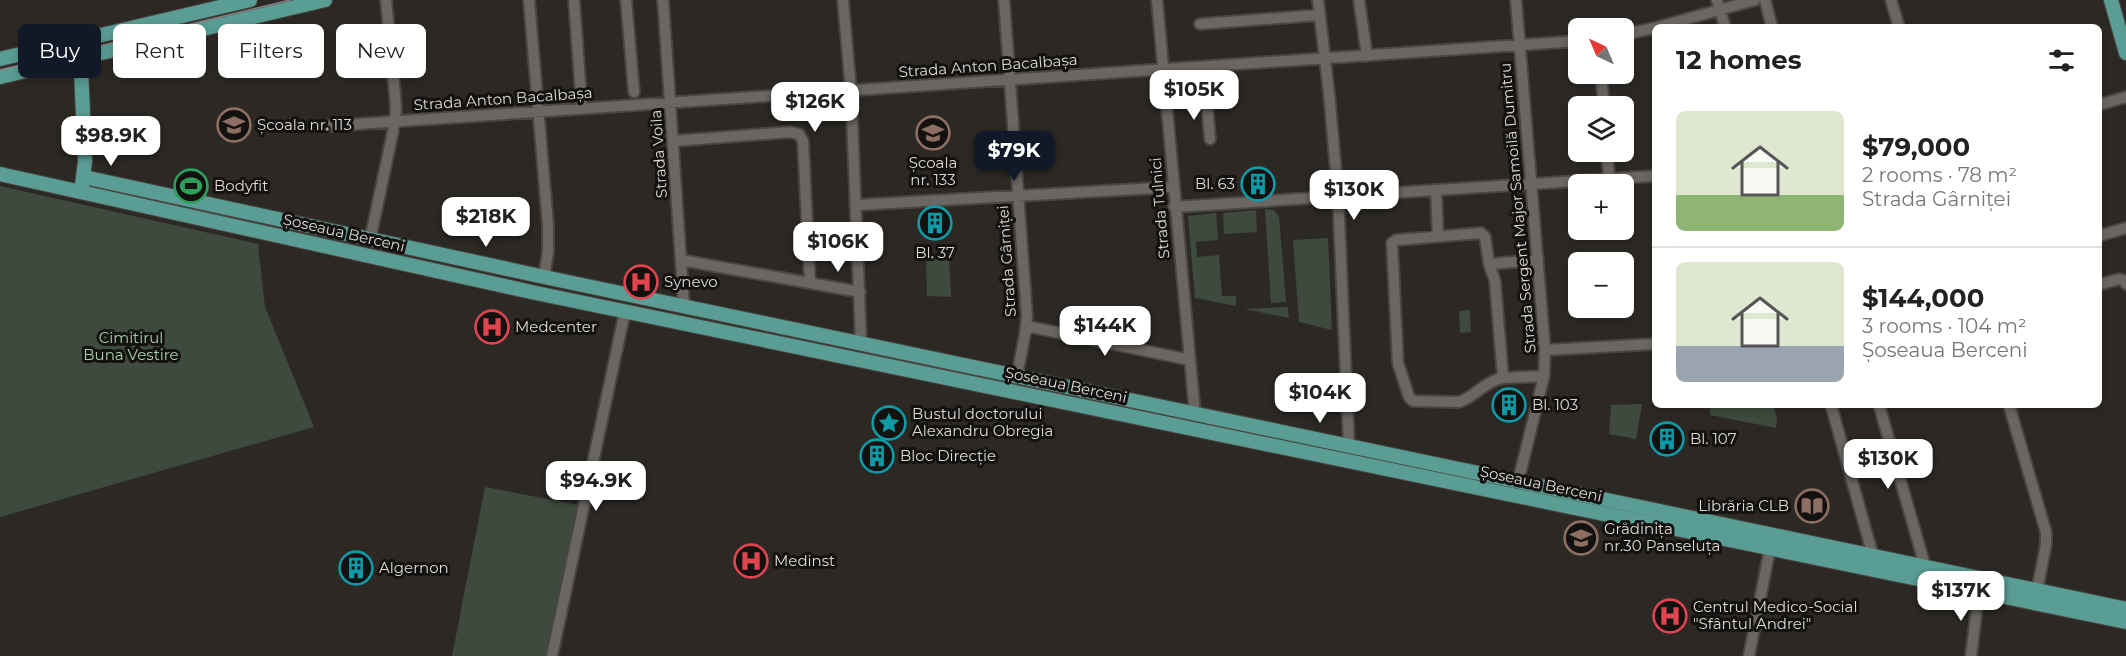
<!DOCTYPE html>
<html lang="en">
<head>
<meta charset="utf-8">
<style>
	body { margin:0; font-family:Montserrat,sans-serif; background:#f2f2f2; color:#222; height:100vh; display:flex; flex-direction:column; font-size:22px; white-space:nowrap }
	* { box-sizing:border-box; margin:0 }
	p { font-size:20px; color:#767676 }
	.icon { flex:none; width:33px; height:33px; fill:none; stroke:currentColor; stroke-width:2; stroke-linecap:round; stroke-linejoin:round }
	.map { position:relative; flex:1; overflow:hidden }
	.drawer { position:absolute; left:1652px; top:24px; width:450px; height:384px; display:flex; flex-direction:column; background:#fff; border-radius:9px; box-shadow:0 3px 9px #0003 }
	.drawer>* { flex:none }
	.guide { position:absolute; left:18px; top:24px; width:570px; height:54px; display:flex; gap:12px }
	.needle { width:39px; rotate:316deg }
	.buttons { position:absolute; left:1568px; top:18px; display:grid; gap:12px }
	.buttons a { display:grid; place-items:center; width:66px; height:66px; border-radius:9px; background:#fff; box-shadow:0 3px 9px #0003; font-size:30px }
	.price { position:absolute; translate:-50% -51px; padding:0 14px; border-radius:12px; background:#fff; color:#222; font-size:20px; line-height:39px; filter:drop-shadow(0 2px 3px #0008) }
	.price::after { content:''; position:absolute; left:50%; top:36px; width:18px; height:14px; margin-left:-9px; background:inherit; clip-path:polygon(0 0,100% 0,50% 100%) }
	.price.current { background:#111827; color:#fff }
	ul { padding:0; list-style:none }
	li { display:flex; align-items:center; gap:18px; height:150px; padding:0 24px }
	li+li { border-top:2px solid #e0e0e0 }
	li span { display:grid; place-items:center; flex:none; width:168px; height:120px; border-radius:9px; color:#555 }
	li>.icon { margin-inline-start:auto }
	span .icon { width:72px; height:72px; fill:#fffc; stroke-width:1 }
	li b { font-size:26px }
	h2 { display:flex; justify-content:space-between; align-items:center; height:72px; padding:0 24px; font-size:26px }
	.chip { padding:0 21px; border-radius:9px; background:#fff; box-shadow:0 3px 9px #0003; font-size:21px; line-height:54px }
	.chip.current { background:#111827; color:#fff }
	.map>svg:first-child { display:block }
	.green { fill:#3e4a3d }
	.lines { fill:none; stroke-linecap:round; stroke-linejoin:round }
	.minor-casing { stroke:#494642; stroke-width:14 }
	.major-casing { stroke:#494642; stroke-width:16 }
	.minor { stroke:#6a6661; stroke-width:10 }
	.major { stroke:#599d94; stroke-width:14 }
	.tram { stroke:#86837f; stroke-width:1.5 }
	.labels { text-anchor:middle; stroke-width:6; stroke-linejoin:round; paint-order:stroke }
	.street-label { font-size:15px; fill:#dddad7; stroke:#141210 }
	.poi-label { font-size:15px; fill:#dddad7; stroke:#141210; text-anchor:start }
	.park-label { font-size:15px; fill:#a7cfa5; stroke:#141210 }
</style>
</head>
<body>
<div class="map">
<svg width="2126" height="656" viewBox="0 0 2126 656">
	<rect width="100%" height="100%" fill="#2c2925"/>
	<path class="green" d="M 0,186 L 258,244 L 265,307 L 314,427 L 0,517 Z
		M 1265,209 L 1274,210 L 1279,217 L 1286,302 L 1271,303 Z
		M 1256,210 L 1257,232 L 1224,234 L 1223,213 Z
		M 1216,213 L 1218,240 L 1196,242 L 1197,257 L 1219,255 L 1222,296 L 1236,296 L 1236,306 L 1195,298 L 1188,216 Z
		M 1328,238 L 1332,330 L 1299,322 L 1293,240 Z
		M 949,256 L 951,297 L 927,296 L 926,257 Z
		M 1288,307 L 1289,318 L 1244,309 Z
		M 1470,310 L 1471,332 L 1460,333 L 1459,311 Z
		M 1642,404 L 1636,439 L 1609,434 L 1611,405 Z
		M 1710,405 L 1773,405 L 1777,419 L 1776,428 L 1710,415 Z
		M 485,487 L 579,505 L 548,656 L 452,656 Z"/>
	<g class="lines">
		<defs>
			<path id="minor" d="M 529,0 L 548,225 L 548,252 L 544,277
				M 574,0 L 582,109
				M 626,0 L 634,92
				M 663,0 L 684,306
				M 843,0 L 851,91 L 861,343
				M 1004,0 L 1027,316 L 1025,334 L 1017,376
				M 1157,0 L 1195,414
				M 1318,0 L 1329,93 L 1338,195 L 1349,446
				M 1359,0 L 1367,56
				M 1516,0 L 1545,350 L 1544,376 L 1518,482
				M 1717,0 L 1725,27
				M 1765,0 L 1772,27
				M 1891,0 L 1899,27
				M 1200,24 L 1320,15
				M 1658,27 L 1755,0
				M 1623,35 L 1654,28
				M 1204,67 L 1210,139
				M 1601,74 L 1604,106
				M 2098,105 L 2126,97
				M 328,126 L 1578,41
				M 673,141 L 790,132 L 799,134 L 803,141 L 810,282
				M 1607,152 L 1609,178
				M 1436,190 L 1438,236
				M 856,205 L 1173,187
				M 1174,207 L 1654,176
				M 1481,233 L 1485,237 L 1489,264 L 1495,281 L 1503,378 C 1485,381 1476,396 1459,402 L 1413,401 L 1409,397 L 1398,363 L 1392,243 L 1396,240 Z
				M 2098,236 L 2126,228
				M 370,240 L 395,122 L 396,106 L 386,0
				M 681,260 L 860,292
				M 1489,264 L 1538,260
				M 2098,285 L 2119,279 L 2123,280 L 2126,284
				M 1026,326 L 1190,360
				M 1545,350 L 1654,344
				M 1503,378 L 1544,376
				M 1831,405 L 1873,556
				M 1879,405 L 1925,566
				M 2009,405 L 2046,532 L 2046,544 L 2037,591
				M 552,656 L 625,311
				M 1749,656 L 1770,548
				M 1971,656 L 1979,591"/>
			<path id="major" d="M 2111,0 L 2126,53
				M 78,50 L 81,68 L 85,161 L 82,186
				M 0,59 L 250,0
				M 0,77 L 325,0
				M 0,174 L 536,293 L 2126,622
				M 84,177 L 563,281 L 2126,609"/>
		</defs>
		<use href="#minor" class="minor-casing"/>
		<use href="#major" class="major-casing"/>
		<use href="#minor" class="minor"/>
		<use href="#major" class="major"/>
		<path class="tram" d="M 0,70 L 290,0"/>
	</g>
	<defs>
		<symbol id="school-ring" viewBox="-11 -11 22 22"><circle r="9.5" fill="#141210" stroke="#8d6e63" stroke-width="1.5"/><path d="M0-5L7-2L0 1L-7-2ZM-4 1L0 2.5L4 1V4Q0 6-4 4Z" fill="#8d6e63"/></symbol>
		<symbol id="building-ring" viewBox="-11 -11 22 22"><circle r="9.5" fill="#141210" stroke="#0f9aa8" stroke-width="1.5"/><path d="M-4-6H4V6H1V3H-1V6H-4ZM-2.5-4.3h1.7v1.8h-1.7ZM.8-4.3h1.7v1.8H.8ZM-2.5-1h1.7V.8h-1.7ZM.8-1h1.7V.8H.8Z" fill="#0f9aa8"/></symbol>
		<symbol id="stadium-ring" viewBox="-11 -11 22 22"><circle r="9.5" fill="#141210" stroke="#2e9e5b" stroke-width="1.5"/><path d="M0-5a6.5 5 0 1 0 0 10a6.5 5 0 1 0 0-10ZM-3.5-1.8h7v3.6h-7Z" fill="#2e9e5b"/></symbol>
		<symbol id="hospital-ring" viewBox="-11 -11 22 22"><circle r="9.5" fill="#141210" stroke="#e0444e" stroke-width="1.5"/><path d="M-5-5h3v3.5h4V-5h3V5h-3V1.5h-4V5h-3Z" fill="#e0444e"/></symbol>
		<symbol id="sight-ring" viewBox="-11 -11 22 22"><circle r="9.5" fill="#141210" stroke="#0f9aa8" stroke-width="1.5"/><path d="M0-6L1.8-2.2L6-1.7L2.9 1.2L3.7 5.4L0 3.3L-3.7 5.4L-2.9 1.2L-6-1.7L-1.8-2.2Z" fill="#0f9aa8"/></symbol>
		<symbol id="library-ring" viewBox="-11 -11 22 22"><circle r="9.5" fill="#141210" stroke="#8d6e63" stroke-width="1.5"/><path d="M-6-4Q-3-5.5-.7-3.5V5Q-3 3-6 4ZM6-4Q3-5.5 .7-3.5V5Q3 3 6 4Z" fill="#8d6e63"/></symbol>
	</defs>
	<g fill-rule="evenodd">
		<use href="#school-ring" x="215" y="106" width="38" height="38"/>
		<use href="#school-ring" x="914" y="114" width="38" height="38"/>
		<use href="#building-ring" x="1239" y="165" width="38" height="38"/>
		<use href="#stadium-ring" x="172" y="167" width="38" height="38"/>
		<use href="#building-ring" x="916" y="204" width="38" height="38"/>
		<use href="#hospital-ring" x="622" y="263" width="38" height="38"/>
		<use href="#hospital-ring" x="473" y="308" width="38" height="38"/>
		<use href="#building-ring" x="1490" y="386" width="38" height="38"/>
		<use href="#sight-ring" x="870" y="404" width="38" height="38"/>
		<use href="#building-ring" x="1648" y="420" width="38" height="38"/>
		<use href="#building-ring" x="858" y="437" width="38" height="38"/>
		<use href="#library-ring" x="1793" y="487" width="38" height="38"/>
		<use href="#school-ring" x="1562" y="519" width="38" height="38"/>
		<use href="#hospital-ring" x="732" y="542" width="38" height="38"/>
		<use href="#building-ring" x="337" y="549" width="38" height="38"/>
		<use href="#hospital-ring" x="1651" y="597" width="38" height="38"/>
	</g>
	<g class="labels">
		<g class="street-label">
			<text transform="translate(988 66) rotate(-4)" y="5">Strada Anton Bacalbașa</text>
			<text transform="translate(503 99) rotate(-4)" y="5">Strada Anton Bacalbașa</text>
			<text transform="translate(659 154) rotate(-94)" y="5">Strada Voila</text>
			<text transform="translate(1160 208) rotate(-95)" y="5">Strada Tulnici</text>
			<text transform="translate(1518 208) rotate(-95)" y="5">Strada Sergent Major Samoilă Dumitru</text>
			<text transform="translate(344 233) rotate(13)" y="5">Șoseaua Berceni</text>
			<text transform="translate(1007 261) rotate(-94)" y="5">Strada Gârniței</text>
			<text transform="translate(1066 385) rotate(12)" y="5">Șoseaua Berceni</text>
			<text transform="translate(1541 484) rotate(12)" y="5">Șoseaua Berceni</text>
		</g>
		<g class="poi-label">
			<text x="257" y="130">Școala nr. 113</text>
			<text x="933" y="168" text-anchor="middle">Școala<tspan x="933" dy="17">nr. 133</tspan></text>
			<text x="1235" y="189" text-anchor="end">Bl. 63</text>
			<text x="214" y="191">Bodyfit</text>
			<text x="935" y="258" text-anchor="middle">Bl. 37</text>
			<text x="664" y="287">Synevo</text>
			<text x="515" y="332">Medcenter</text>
			<text x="1532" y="410">Bl. 103</text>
			<text x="912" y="419">Bustul doctorului<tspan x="912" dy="17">Alexandru Obregia</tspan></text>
			<text x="1690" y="444">Bl. 107</text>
			<text x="900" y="461">Bloc Direcție</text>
			<text x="1789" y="511" text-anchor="end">Librăria CLB</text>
			<text x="1604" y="534">Grădinița<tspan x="1604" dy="17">nr.30 Panseluța</tspan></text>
			<text x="774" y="566">Medinst</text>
			<text x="379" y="573">Algernon</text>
			<text x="1693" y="612">Centrul Medico-Social<tspan x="1693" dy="17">"Sfântul Andrei"</tspan></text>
		</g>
		<g class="park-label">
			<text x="131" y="343">Cimitirul<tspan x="131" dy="17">Buna Vestire</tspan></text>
		</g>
	</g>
</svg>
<div class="buttons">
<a><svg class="needle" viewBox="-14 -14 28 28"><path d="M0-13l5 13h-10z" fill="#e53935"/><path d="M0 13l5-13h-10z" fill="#767676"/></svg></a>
<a><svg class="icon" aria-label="layers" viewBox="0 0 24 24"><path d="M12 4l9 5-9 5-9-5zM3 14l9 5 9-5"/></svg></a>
<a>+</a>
<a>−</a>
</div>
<b class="price" style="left:1194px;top:121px">$105K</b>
<b class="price" style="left:815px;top:133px">$126K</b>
<b class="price" style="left:111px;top:167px">$98.9K</b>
<b class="price current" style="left:1014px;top:182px">$79K</b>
<b class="price" style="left:1354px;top:221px">$130K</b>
<b class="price" style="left:486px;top:248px">$218K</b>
<b class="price" style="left:838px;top:273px">$106K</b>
<b class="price" style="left:1105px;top:357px">$144K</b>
<b class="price" style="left:1320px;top:424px">$104K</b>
<b class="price" style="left:1888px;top:490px">$130K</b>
<b class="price" style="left:596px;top:512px">$94.9K</b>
<b class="price" style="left:1961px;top:622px">$137K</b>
<div class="guide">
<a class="chip current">Buy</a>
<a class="chip">Rent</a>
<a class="chip">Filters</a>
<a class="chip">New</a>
</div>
<section class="drawer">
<h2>12 homes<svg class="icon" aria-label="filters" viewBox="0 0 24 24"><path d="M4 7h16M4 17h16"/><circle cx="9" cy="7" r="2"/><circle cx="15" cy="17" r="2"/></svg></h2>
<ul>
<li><span style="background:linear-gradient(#dfe7d0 70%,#8fb573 0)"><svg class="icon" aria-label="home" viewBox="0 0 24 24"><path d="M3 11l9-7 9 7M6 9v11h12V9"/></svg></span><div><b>$79,000</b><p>2 rooms · 78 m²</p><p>Strada Gârniței</p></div></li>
<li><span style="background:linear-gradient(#dfe7d0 70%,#9aa5b1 0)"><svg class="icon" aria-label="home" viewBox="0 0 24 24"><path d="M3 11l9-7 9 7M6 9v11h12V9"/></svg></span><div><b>$144,000</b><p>3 rooms · 104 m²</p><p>Șoseaua Berceni</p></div></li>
</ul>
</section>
</div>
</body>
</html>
